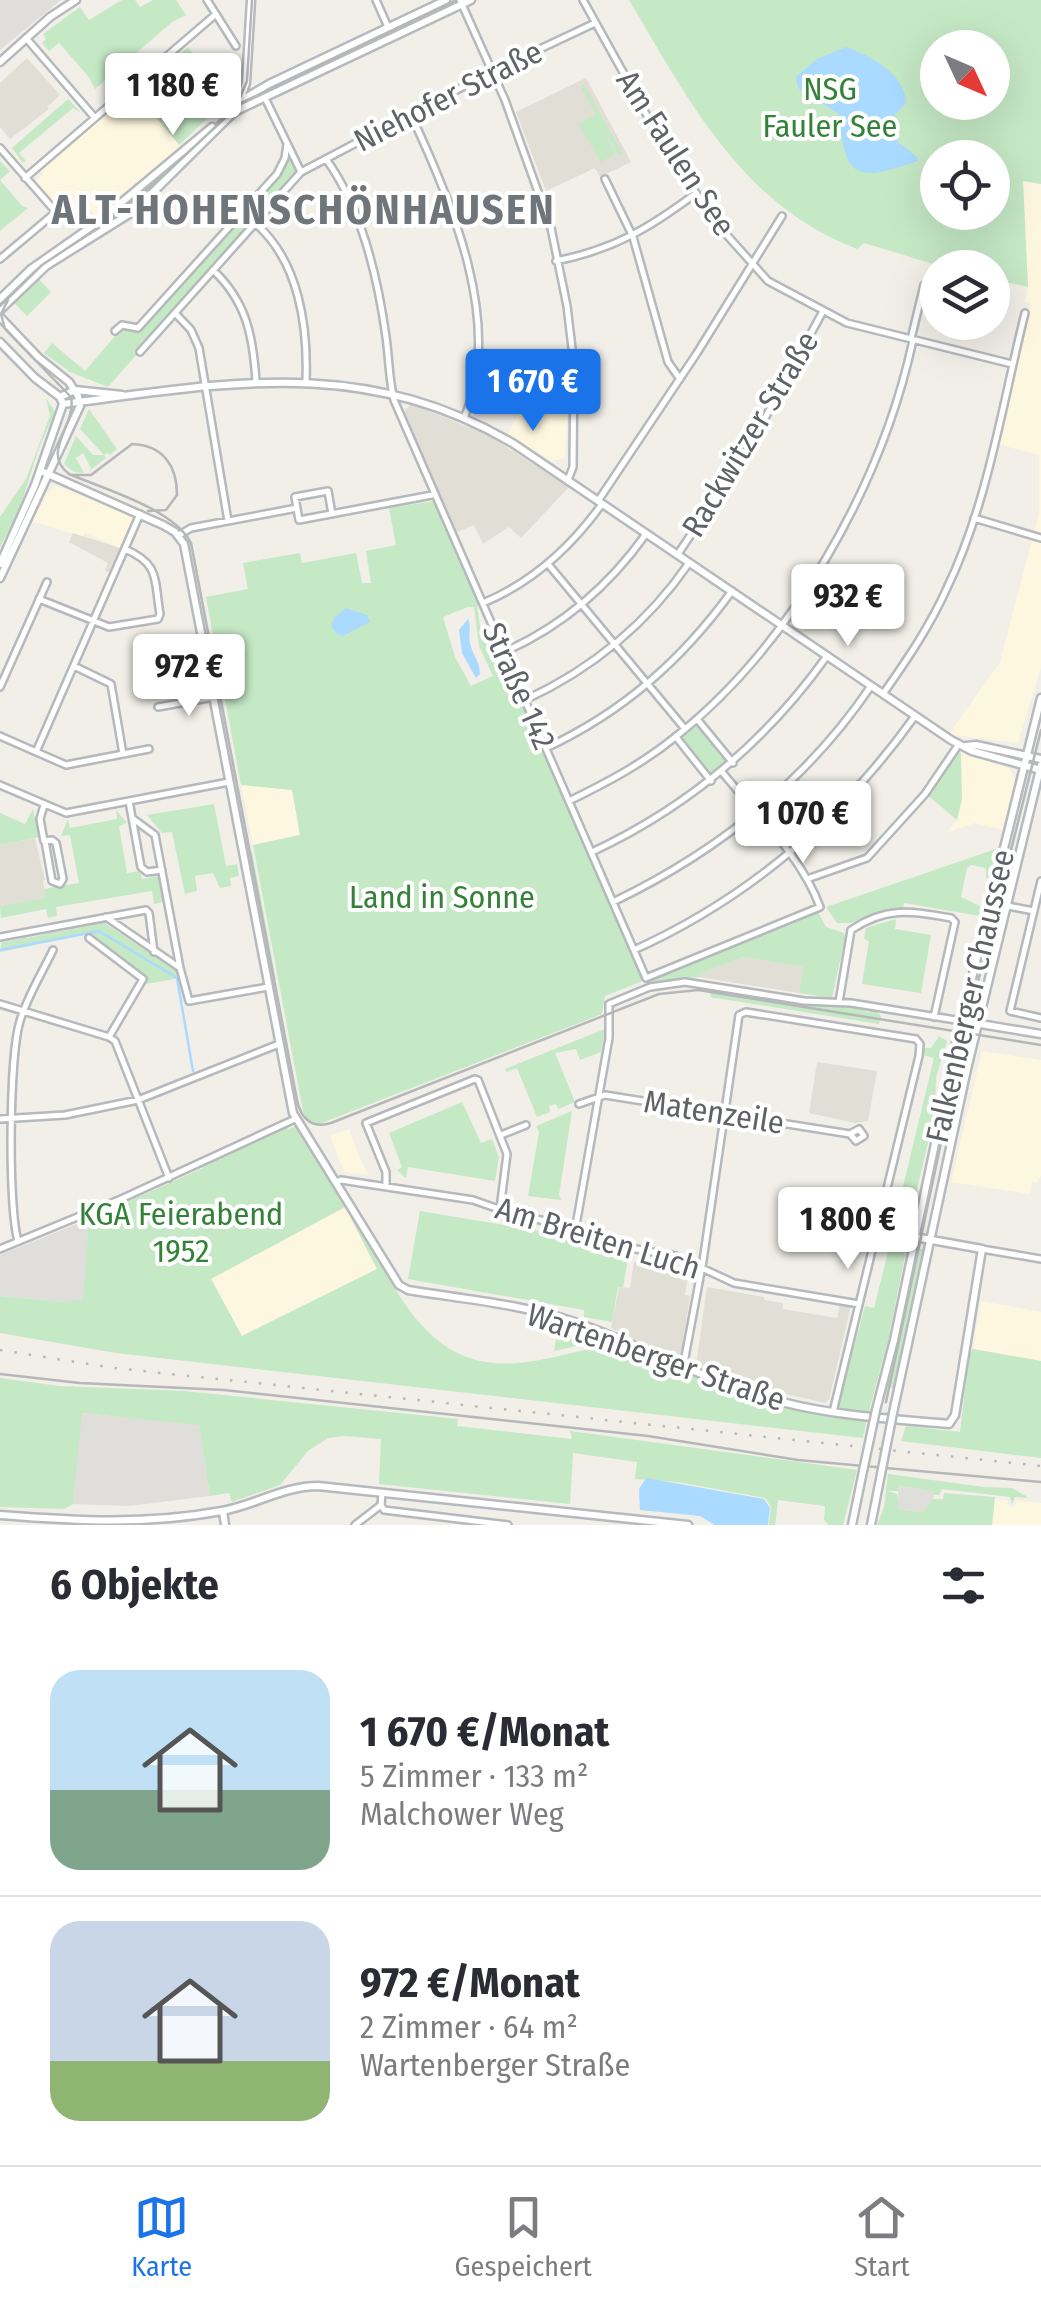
<!DOCTYPE html>
<html lang="de">
<head>
<meta charset="utf-8">
<style>
	body { margin:0; font-family:"Fira Sans Condensed",sans-serif; background:#f2f2f3; color:#2b2b33; height:100vh; display:flex; flex-direction:column; font-size:38px; white-space:nowrap }
	* { box-sizing:border-box; margin:0 }
	p { font-size:32px; color:#7c7c81 }
	.icon { flex:none; width:55px; height:55px; fill:none; stroke:currentColor; stroke-width:2; stroke-linecap:round; stroke-linejoin:round }
	.map { position:relative; height:1525px; overflow:hidden }
	.sheet { display:flex; flex-direction:column; background:#fff; flex:1 }
	.sheet>* { flex:none }
	.needle { width:65px; rotate:134deg }
	.tools { position:absolute; left:920px; top:30px; display:grid; gap:20px }
	.tools a { display:grid; place-items:center; width:90px; height:90px; border-radius:50%; background:#fff; box-shadow:0 10px 40px #0002; font-size:50px }
	.price { position:absolute; translate:-50% -85px; padding:0 22px; border-radius:10px; background:#fff; color:#222; font-size:32px; line-height:65px; filter:drop-shadow(0 2px 5px #0008) }
	.price::after { content:''; position:absolute; left:50%; top:60px; width:30px; height:22px; margin-left:-15px; background:inherit; clip-path:polygon(0 0,100% 0,50% 100%) }
	.price.current { background:#1a73e8; color:#fff }
	ul { padding:0; list-style:none }
	li { display:flex; align-items:center; gap:30px; height:250px; padding:0 50px }
	li+li { border-top:2px solid #e1e1e2 }
	li span { display:grid; place-items:center; flex:none; width:280px; height:200px; border-radius:30px; color:#555 }
	li>.icon { margin-inline-start:auto }
	span .icon { width:120px; height:120px; fill:#fffc; stroke-width:1 }
	li b { font-size:42px }
	h2 { display:flex; justify-content:space-between; align-items:center; height:120px; padding:0 50px; font-size:42px }
	.dock { display:flex; justify-content:space-around; align-items:center; height:140px; border-top:2px solid #e1e1e2; background:#fff; font-size:28px; color:#7c7c81 }
	.dock a { display:grid; justify-items:center; gap:5px }
	.dock .current { color:#1a73e8 }
	.map>svg:first-child { display:block }
	.commercial { fill:#fef7e0 }
	.industrial { fill:#e0deda }
	.education { fill:#e1ded6 }
	.green { fill:#c5e8c5; fill-rule:evenodd }
	.water { fill:#aadaff }
	.lines { fill:none; stroke-linecap:round; stroke-linejoin:round }
	.stream { stroke:#aadaff; stroke-width:2.5 }
	.street-casing { stroke:#b5b8bc; stroke-width:10 }
	.secondary-casing { stroke:#b6babf; stroke-width:11 }
	.street { stroke:#fff; stroke-width:5 }
	.secondary { stroke:#fff; stroke-width:6 }
	.tram { stroke:#b6b7b8; stroke-width:2.5 }
	.rail { stroke:#b6b7b8; stroke-width:2.5; stroke-dasharray:2.5 12; stroke-linecap:butt }
	.secondary-bridge-casing { stroke:#b6babf; stroke-width:11; stroke-linecap:butt }
	.secondary-bridge { stroke:#fff; stroke-width:6 }
	.labels { text-anchor:middle; stroke-width:8; stroke-linejoin:round; paint-order:stroke }
	.park-label { font-size:32px; fill:#348238; stroke:#fff }
	.street-label { font-size:32px; fill:#5f6368; stroke:#fff }
	.district-label { font-size:42px; font-weight:bold; letter-spacing:2.5px; fill:#70757a; stroke:#fff }
</style>
</head>
<body>
<div class="map">
<svg width="1041" height="1525" viewBox="0 0 1041 1525">
	<rect width="100%" height="100%" fill="#f1efe8"/>
	<path class="commercial" d="M 132,87 L 183,149 L 99,219 L 88,207 L 65,217 L 35,182 L 44,174 L 39,167 Z
		M 1023,180 L 1041,184 L 1041,536 L 1034,535 L 1039,512 L 1039,455 L 997,444 L 1030,304 L 1025,302 L 1028,287 Z
		M 524,401 L 568,403 L 565,458 L 551,461 L 508,434 Z
		M 56,486 L 134,516 L 120,548 L 85,533 L 82,537 L 33,521 L 46,494 Z
		M 1032,540 L 1041,542 L 1041,667 L 1018,743 L 953,735 L 950,733 L 1000,662 Z
		M 958,752 L 1009,768 L 1015,779 L 1003,830 L 975,823 L 946,833 L 957,820 L 926,794 Z
		M 248,784 L 292,789 L 300,836 L 253,845 L 241,785 Z
		M 982,1051 L 1041,1060 L 1041,1175 L 1037,1183 L 1032,1181 L 1030,1194 L 951,1182 Z
		M 349,1129 L 359,1156 L 369,1175 L 344,1172 L 330,1136 Z
		M 346,1207 L 377,1269 L 241,1336 L 211,1278 Z
		M 981,1301 L 1041,1312 L 1041,1361 L 973,1349 Z
		M 995,1499 L 1008,1500 L 1007,1506 L 1015,1507 L 1016,1500 L 1041,1503 L 1041,1525 L 992,1525 Z"/>
	<path class="industrial" d="M 0,0 L 61,0 L 0,50 Z
		M 89,1219 L 84,1299 L 63,1302 L 0,1296 L 0,1255 Z
		M 81,1413 L 199,1424 L 210,1496 L 129,1506 L 73,1504 Z
		M 898,1486 L 934,1491 L 933,1500 L 923,1512 L 898,1510 Z"/>
	<path class="education" d="M 27,58 L 60,95 L 47,107 L 49,109 L 10,139 L 0,127 L 0,83 Z
		M 586,78 L 631,162 L 600,177 L 595,168 L 546,191 L 516,112 Z
		M 411,404 L 488,435 L 569,487 L 521,538 L 509,527 L 483,544 L 474,525 L 454,533 L 402,414 Z
		M 73,533 L 120,548 L 109,572 L 105,571 L 108,563 L 69,542 Z
		M 35,838 L 45,880 L 43,881 L 46,898 L 0,906 L 0,845 Z
		M 743,957 L 803,967 L 799,993 L 699,977 L 699,974 Z
		M 817,1062 L 877,1071 L 868,1121 L 855,1123 L 809,1113 Z
		M 634,1262 L 689,1270 L 685,1295 L 690,1296 L 681,1355 L 677,1358 L 611,1328 L 619,1287 L 630,1288 Z
		M 707,1287 L 764,1297 L 764,1300 L 783,1303 L 783,1309 L 837,1318 L 840,1303 L 851,1305 L 829,1400 L 825,1403 L 757,1387 L 696,1366 Z"/>
	<path class="green" d="M 122,0 L 135,0 L 140,7 L 153,0 L 176,0 L 186,15 L 172,22 L 95,89 L 88,76 L 59,43 L 49,51 L 42,43 L 46,39 L 43,34 L 80,7 L 89,20 Z
		M 629,0 L 1041,0 L 1041,184 L 1023,181 L 1028,287 L 993,279 L 992,268 L 943,267 L 864,243 L 857,249 C 741,205 689,100 629,0 ZM 938,48 L 992,48 L 992,102 L 938,102 ZM 938,158 L 992,158 L 992,212 L 938,212 Z
		M 188,47 L 226,101 L 179,145 L 136,92 Z
		M 584,85 L 623,154 L 619,156 L 601,125 L 615,154 L 601,162 L 578,124 L 596,114 L 580,86 Z
		M 68,99 L 81,113 L 73,108 L 19,153 L 26,161 L 23,163 L 12,148 Z
		M 289,154 L 297,172 L 108,387 L 70,372 L 44,353 L 52,343 L 85,371 L 122,328 L 131,332 L 139,331 L 279,175 Z
		M 0,161 L 10,171 L 0,180 L 22,206 L 28,208 L 0,231 Z
		M 38,278 L 51,292 L 27,316 L 13,302 Z
		M 46,398 L 55,412 L 39,448 L 18,514 L 0,547 L 0,517 L 26,479 L 50,416 Z
		M 89,409 L 117,449 L 110,455 L 107,453 L 104,455 L 106,458 L 89,471 L 91,468 L 83,453 L 76,458 L 72,451 L 84,473 L 74,472 L 64,464 L 76,436 L 93,455 L 104,455 L 80,429 Z
		M 434,501 L 481,604 L 477,606 L 481,632 L 493,629 L 645,980 L 605,996 L 602,1014 L 319,1124 L 306,1119 L 303,1111 L 253,845 L 300,835 L 292,790 L 241,785 L 206,597 L 248,589 L 243,563 L 300,553 L 302,563 L 356,553 L 362,583 L 371,583 L 366,551 L 396,545 L 389,508 ZM 468,607 L 474,607 L 479,646 L 493,676 L 471,686 L 455,657 L 443,617 Z
		M 693,726 L 698,727 L 726,759 L 727,763 L 712,774 L 705,772 L 682,743 L 683,734 Z
		M 958,752 L 961,753 L 962,799 L 957,820 L 926,794 Z
		M 214,804 L 226,866 L 237,864 L 239,876 L 230,878 L 231,886 L 220,888 L 213,873 L 195,876 L 197,891 L 185,894 L 172,832 L 162,833 L 147,815 Z
		M 33,809 L 39,837 L 0,845 L 0,813 L 25,824 Z
		M 116,810 L 127,823 L 119,826 L 127,873 L 140,871 L 142,879 L 159,876 L 160,873 L 167,901 L 154,904 L 152,891 L 56,907 L 57,916 L 48,918 L 46,909 L 1,918 L 0,906 L 45,898 L 44,889 L 79,883 L 70,835 L 61,836 L 68,819 L 70,828 L 117,819 Z
		M 999,848 L 992,878 L 986,878 L 986,868 L 971,865 L 967,868 L 961,897 L 984,908 L 980,916 L 904,903 L 903,908 L 890,910 L 889,908 L 851,923 L 837,923 L 826,907 Z
		M 252,851 L 276,980 L 270,980 L 246,852 Z
		M 818,912 L 826,927 L 844,933 L 845,938 L 832,998 L 799,993 L 803,967 L 743,957 L 700,974 L 699,977 L 652,982 L 651,979 Z
		M 896,919 L 895,929 L 931,935 L 921,993 L 862,984 L 869,941 L 864,939 L 866,928 Z
		M 100,920 L 177,971 L 180,978 L 146,984 L 145,976 L 89,934 L 0,952 L 2,939 L 5,942 L 24,938 L 24,935 L 27,938 L 47,934 L 48,930 L 49,933 L 69,930 L 69,926 L 72,929 L 94,925 L 94,921 Z
		M 712,988 L 811,1004 L 864,1007 L 864,1011 L 868,1012 L 873,1009 L 881,1016 L 879,1024 L 710,997 Z
		M 605,1029 L 601,1052 L 580,1060 L 576,1049 L 555,1053 L 575,1102 L 558,1109 L 556,1104 L 549,1106 L 550,1112 L 537,1117 L 517,1068 L 507,1072 L 505,1069 Z
		M 939,1036 L 947,1041 L 936,1077 L 935,1112 L 909,1224 L 900,1229 L 885,1227 L 883,1219 L 895,1220 L 934,1058 L 923,1055 L 922,1048 L 931,1048 Z
		M 462,1102 L 481,1143 L 492,1139 L 499,1157 L 495,1181 L 408,1167 L 406,1178 L 397,1170 L 402,1167 L 389,1133 Z
		M 572,1111 L 559,1195 L 561,1200 L 528,1196 L 539,1132 L 536,1126 Z
		M 286,1126 L 288,1129 L 296,1126 C 316,1155 336,1185 354,1215 C 388,1272 417,1357 494,1363 C 537,1367 580,1347 621,1344 C 631,1343 666,1363 677,1368 C 737,1396 801,1412 867,1418 L 863,1438 L 116,1353 L 0,1333 L 0,1296 L 63,1302 L 83,1299 L 89,1219 L 203,1168 L 201,1165 ZM 345,1207 L 377,1269 L 242,1336 L 211,1279 Z
		M 420,1211 L 552,1233 L 576,1241 L 591,1253 L 628,1259 L 623,1287 L 618,1287 L 612,1322 L 584,1317 L 584,1310 L 408,1279 Z
		M 881,1237 L 903,1242 L 906,1251 L 888,1341 L 869,1411 L 841,1409 L 838,1406 L 865,1306 L 874,1308 L 889,1248 L 878,1244 Z
		M 916,1248 L 926,1250 L 897,1381 L 893,1388 L 887,1387 L 889,1369 Z
		M 559,1322 L 600,1336 L 603,1340 L 554,1351 Z
		M 973,1349 L 1041,1361 L 1041,1458 L 901,1441 L 906,1426 L 960,1432 L 969,1355 Z
		M 0,1378 L 59,1386 L 184,1391 L 458,1419 L 457,1426 L 572,1439 L 570,1431 L 857,1470 L 843,1525 L 829,1525 L 824,1520 L 825,1506 L 778,1500 L 775,1525 L 769,1525 L 771,1507 L 765,1498 L 677,1482 L 635,1479 L 637,1462 L 573,1453 L 570,1504 L 379,1484 L 381,1439 L 344,1436 L 328,1438 L 308,1451 L 280,1485 L 232,1502 L 229,1493 L 210,1496 L 199,1425 L 82,1413 L 73,1504 L 64,1509 L 0,1507 Z
		M 888,1474 L 984,1487 L 1012,1488 L 1029,1498 L 1015,1497 L 1012,1504 L 1010,1497 L 1002,1496 L 942,1489 L 939,1495 L 933,1495 L 933,1491 L 899,1486 L 898,1491 L 888,1491 L 897,1494 L 899,1510 L 923,1512 L 933,1499 L 943,1499 L 944,1493 L 995,1497 L 992,1525 L 877,1525 L 884,1507 Z"/>
	<path class="water" d="M 846,47 C 869,55 906,74 906,103 L 889,121 L 886,132 L 917,157 L 918,161 C 861,180 844,184 839,114 L 798,88 L 796,77 L 817,59 Z
		M 346,608 L 367,615 L 370,622 L 343,636 L 337,634 L 331,626 L 334,618 Z
		M 468,619 C 472,629 468,633 470,643 C 472,654 480,661 480,674 L 476,678 L 462,653 L 459,630 Z
		M 646,1478 L 764,1499 L 770,1508 L 768,1525 L 715,1525 L 700,1516 L 640,1510 L 639,1489 Z"/>
	<g class="lines">
		<path class="stream" d="M 0,950 L 99,931 L 177,978 L 193,1071"/>
		<defs>
			<path id="street" d="M 207,0 L 236,46
				M 376,0 L 388,27
				M 460,0 L 505,100 L 551,228 L 567,306 L 574,365 L 573,467 L 568,480
				M 583,0 L 670,157 L 725,233 L 768,281 L 847,323 L 1012,364
				M 26,38 L 95,118
				M 265,98 L 301,172
				M 411,115 C 451,200 505,326 464,418
				M 0,148 L 56,212 L 0,259
				M 326,159 C 361,207 378,279 386,337 C 389,358 389,380 394,400 L 646,978 L 820,907 C 801,855 756,814 722,772
				M 25,178 L 216,14
				M 605,179 L 633,237 L 668,362 L 680,379
				M 255,223 C 299,261 308,326 306,381
				M 556,261 C 614,249 648,229 695,194
				M 213,270 C 247,302 253,337 256,381
				M 175,313 L 191,330 L 199,348 L 228,521
				M 115,331 L 122,325 L 138,328 L 277,174 L 285,158 L 287,144
				M 911,339 L 924,285
				M 140,352 L 301,172 L 487,74 L 595,23
				M 598,501 L 697,353 L 782,216
				M 332,514 L 328,491 L 295,497 L 299,520 L 432,495 L 434,494
				M 974,518 L 1041,538
				M 179,535 L 191,528 L 297,508
				M 678,554 L 750,446 L 822,313
				M 548,564 L 685,729
				M 39,599 L 109,627 L 158,619 L 160,614 C 154,579 160,564 125,549
				M 483,603 C 531,583 571,547 602,504
				M 504,652 C 563,626 609,586 646,534
				M 74,666 L 111,684 L 123,754
				M 0,687 L 47,582
				M 883,694 C 907,660 930,626 947,588 C 988,503 1002,405 1025,313
				M 525,700 C 592,669 647,624 689,563
				M 158,707 L 214,697
				M 697,719 L 733,763
				M 0,736 L 66,765 L 149,749
				M 676,737 L 711,781
				M 546,748 C 623,712 682,660 732,591
				M 36,752 L 140,514
				M 0,785 L 66,813 L 229,782
				M 129,801 L 141,867 L 147,872 L 162,870
				M 569,801 C 606,783 642,764 674,738 C 791,646 882,485 913,340
				M 44,805 L 40,819 L 44,841
				M 132,818 L 155,835 L 180,968
				M 52,840 L 56,843 L 63,879 L 60,884 L 52,881 L 45,841 Z
				M 592,852 C 688,807 765,743 827,656
				M 807,879 L 867,858 L 925,794 L 959,744
				M 1041,881 L 1010,1011 L 1041,1018
				M 613,902 C 717,852 806,782 871,686
				M 1008,906 L 1034,911
				M 106,917 L 180,968 L 189,1001 L 268,987
				M 0,937 L 146,910 L 149,913 L 154,952
				M 89,938 L 143,979 L 109,1037
				M 634,950 C 749,898 842,818 915,716
				M 839,1002 L 851,930 C 886,906 911,911 951,918 L 955,922 L 934,1017
				M 0,1004 L 109,1037
				M 109,1037 L 115,1041 L 169,1178
				M 579,1104 L 605,1095 L 850,1134 L 856,1141 L 864,1136 L 859,1129 L 850,1134
				M 0,1119 L 65,1115 L 138,1100 L 279,1044
				M 501,1135 L 526,1125
				M 336,1182 L 341,1180 L 473,1200 L 513,1214 L 554,1223 L 596,1242 L 676,1256 L 734,1283 L 859,1304
				M 386,1185 L 386,1172 L 366,1123 L 475,1079 L 478,1080 L 507,1154 L 500,1209
				M 876,1230 L 915,1237
				M 575,1231 L 609,1038 L 609,1004 L 650,987 L 685,982 L 804,1001 L 851,1003 L 962,1021
				M 18,1241 C 8,1207 9,1057 20,1021 C 27,997 42,973 53,950
				M 0,1249 L 121,1199 L 295,1119
				M 982,1249 L 1041,1259
				M 683,1368 L 703,1261 L 739,1015 L 746,1012 L 916,1039 L 920,1044 L 919,1056 L 833,1412
				M 381,1505 L 384,1510 L 508,1525
				M 355,1525 L 381,1505 L 382,1493"/>
			<path id="secondary" d="M 0,62 L 50,17 L 76,0
				M 241,98 L 246,83 L 251,0
				M 225,115 L 240,101 L 269,84 L 446,0
				M 0,299 L 31,269 L 98,222 L 212,127
				M 0,310 L 46,266 L 134,211 L 234,112 L 471,0
				M 0,317 L 38,357 L 69,382 L 78,396 L 80,406 L 0,578
				M 0,342 L 35,378 L 60,397 L 63,404
				M 60,397 L 75,390 L 122,395
				M 63,404 C 227,383 363,355 514,444 L 951,740 L 972,751 L 1041,770
				M 41,471 L 163,525 L 175,532 L 184,544 L 293,1113 L 399,1285 L 408,1290 C 463,1299 522,1304 574,1322 C 645,1346 709,1383 782,1402 C 836,1416 893,1419 949,1424 L 955,1415 L 982,1249 L 915,1237
				M 0,564 L 35,485 L 63,404
				M 966,746 L 976,745 L 1041,759
				M 962,1021 L 1041,1034
				M 876,1410 L 894,1340 L 956,1043 L 1041,698
				M 893,1413 L 967,1069 L 1041,765
				M 223,1511 L 225,1525
				M 0,1515 C 77,1521 145,1525 222,1511 C 255,1505 284,1486 318,1486 L 688,1525
				M 852,1525 L 863,1471
				M 871,1525 L 881,1474"/>
		</defs>
		<use href="#street" class="street-casing"/>
		<use href="#secondary" class="secondary-casing"/>
		<use href="#street" class="street"/>
		<use href="#secondary" class="secondary"/>
		<path class="tram" d="M 236,107 L 247,81 L 252,0
			M 8,300 L 1,314 L 5,329 L 71,397 C 77,425 40,452 69,474 C 104,489 174,509 191,543 L 297,1100 C 301,1119 312,1129 331,1123 L 659,994 L 698,990 L 1041,1045
			M 0,306 L 42,265 L 104,224 L 163,176 L 241,103 L 456,0
			M 71,475 L 91,475 L 132,444 C 163,445 177,466 177,495 L 166,510 L 148,511
			M 0,1374 L 80,1383 L 224,1390 L 648,1436 L 798,1460 L 1041,1482
			M 886,1402 L 959,1058 L 1041,730"/>
		<path class="rail" d="M 0,1350 L 114,1368 L 1041,1466"/>
		<defs>
			<path id="secondary-bridge" d="M 863,1471 L 876,1410
				M 881,1474 L 893,1413"/>
		</defs>
		<use href="#secondary-bridge" class="secondary-bridge-casing"/>
		<use href="#secondary-bridge" class="secondary-bridge"/>
	</g>
	<g class="labels">
		<g class="park-label">
			<text x="830" y="100">NSG<tspan x="830" dy="37">Fauler See</tspan></text>
			<text x="442" y="908">Land in Sonne</text>
			<text x="181" y="1225">KGA Feierabend<tspan x="181" dy="37">1952</tspan></text>
		</g>
		<g class="street-label">
			<text transform="translate(448 96) rotate(-27)" y="11">Niehofer Straße</text>
			<text transform="translate(676 153) rotate(57)" y="11">Am Faulen See</text>
			<text transform="translate(750 434) rotate(-59)" y="11">Rackwitzer Straße</text>
			<text transform="translate(519 686) rotate(66)" y="11">Straße 142</text>
			<text transform="translate(970 996) rotate(-77)" y="11">Falkenberger Chaussee</text>
			<text transform="translate(714 1112) rotate(9)" y="11">Matenzeile</text>
			<text transform="translate(598 1238) rotate(17)" y="11">Am Breiten Luch</text>
			<text transform="translate(656 1357) rotate(19)" y="11">Wartenberger Straße</text>
		</g>
		<g class="district-label">
			<text x="304" y="224">ALT-HOHENSCHÖNHAUSEN</text>
		</g>
	</g>
</svg>
<div class="tools">
<a><svg class="needle" viewBox="-14 -14 28 28"><path d="M0-13l5 13h-10z" fill="#e53935"/><path d="M0 13l5-13h-10z" fill="#7c7c81"/></svg></a>
<a><svg class="icon" aria-label="locate" viewBox="0 0 24 24"><circle cx="12" cy="12" r="6"/><path d="M12 2v4M12 18v4M2 12h4M18 12h4"/></svg></a>
<a><svg class="icon" aria-label="layers" viewBox="0 0 24 24"><path d="M12 4l9 5-9 5-9-5zM3 14l9 5 9-5"/></svg></a>
</div>
<b class="price" style="left:173px;top:138px">1 180 €</b>
<b class="price current" style="left:533px;top:434px">1 670 €</b>
<b class="price" style="left:848px;top:649px">932 €</b>
<b class="price" style="left:189px;top:719px">972 €</b>
<b class="price" style="left:803px;top:866px">1 070 €</b>
<b class="price" style="left:848px;top:1272px">1 800 €</b>
</div>
<section class="sheet">
<h2>6 Objekte<svg class="icon" aria-label="filters" viewBox="0 0 24 24"><path d="M4 7h16M4 17h16"/><circle cx="9" cy="7" r="2"/><circle cx="15" cy="17" r="2"/></svg></h2>
<ul>
<li><span style="background:linear-gradient(#bfe0f5 60%,#7fa58c 0)"><svg class="icon" aria-label="home" viewBox="0 0 24 24"><path d="M3 11l9-7 9 7M6 9v11h12V9"/></svg></span><div><b>1 670 €/Monat</b><p>5 Zimmer · 133 m²</p><p>Malchower Weg</p></div></li>
<li><span style="background:linear-gradient(#c9d6e8 70%,#8fb573 0)"><svg class="icon" aria-label="home" viewBox="0 0 24 24"><path d="M3 11l9-7 9 7M6 9v11h12V9"/></svg></span><div><b>972 €/Monat</b><p>2 Zimmer · 64 m²</p><p>Wartenberger Straße</p></div></li>
</ul>
</section>
<nav class="dock">
<a class="current"><svg class="icon" aria-label="map" viewBox="0 0 24 24"><path d="M3 6l6-2 6 2 6-2v14l-6 2-6-2-6 2zM9 4v14M15 6v14"/></svg>Karte</a>
<a><svg class="icon" aria-label="saved" viewBox="0 0 24 24"><path d="M7 4h10v16l-5-4-5 4z"/></svg>Gespeichert</a>
<a><svg class="icon" aria-label="home" viewBox="0 0 24 24"><path d="M3 11l9-7 9 7M6 9v11h12V9"/></svg>Start</a>
</nav>
</body>
</html>
